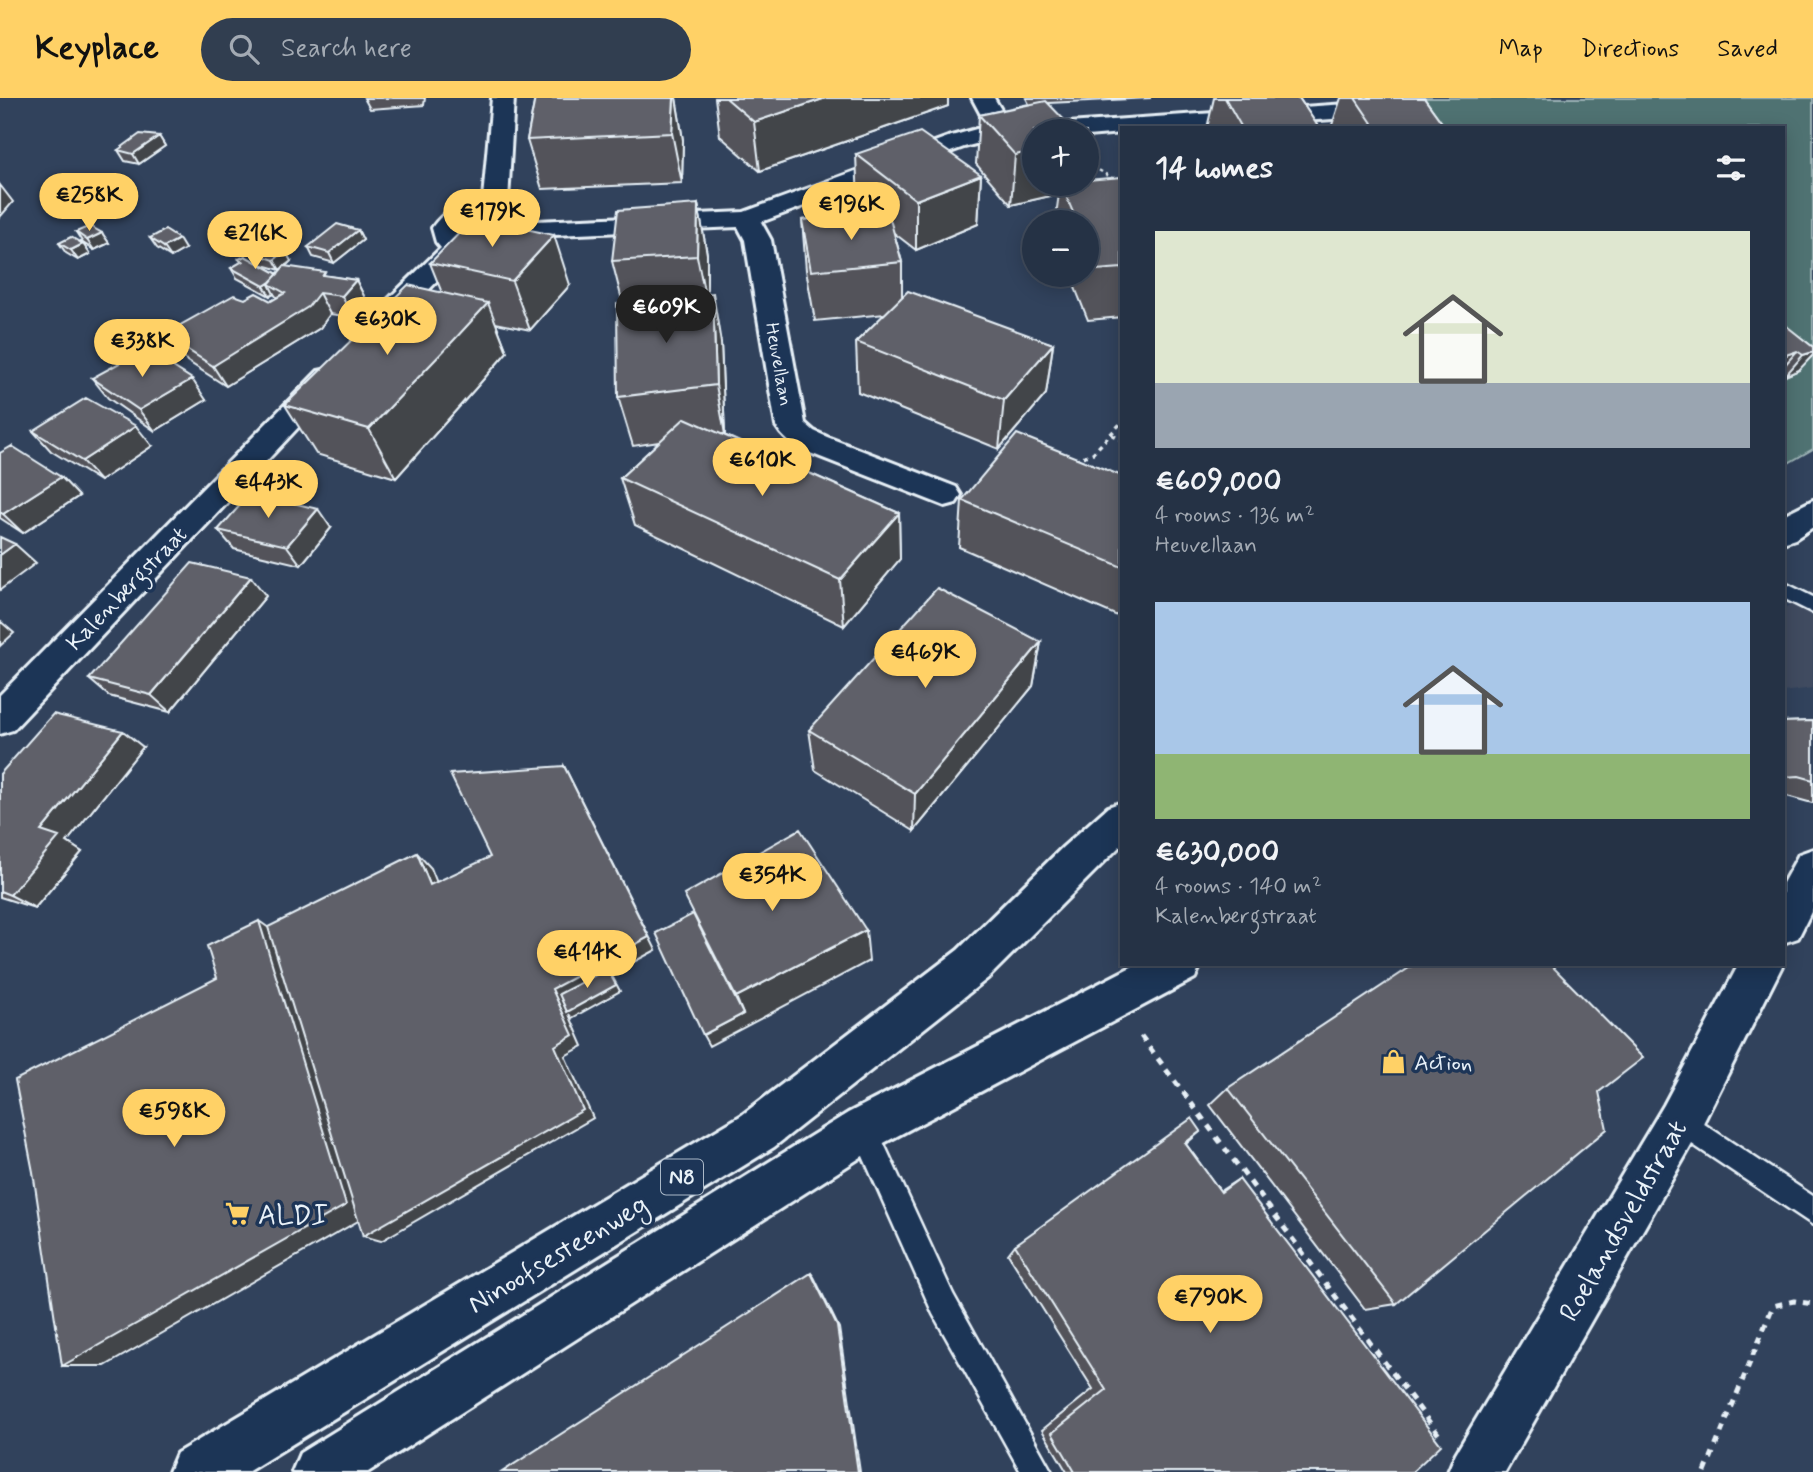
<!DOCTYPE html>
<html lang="en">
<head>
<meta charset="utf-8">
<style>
	body { margin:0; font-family:Mynerve,sans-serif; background:#313e50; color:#f1f3f6; height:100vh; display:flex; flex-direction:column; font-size:26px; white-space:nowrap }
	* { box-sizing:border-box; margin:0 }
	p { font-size:23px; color:#a3aab3 }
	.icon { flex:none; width:38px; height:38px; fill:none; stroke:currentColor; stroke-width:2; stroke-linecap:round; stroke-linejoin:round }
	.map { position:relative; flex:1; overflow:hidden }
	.drawer { position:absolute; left:1120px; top:28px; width:665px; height:840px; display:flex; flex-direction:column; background:#253245; border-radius:0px; box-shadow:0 4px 18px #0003,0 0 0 2px #424d5e }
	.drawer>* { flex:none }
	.buttons { position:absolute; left:1022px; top:21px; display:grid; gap:14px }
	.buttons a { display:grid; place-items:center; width:77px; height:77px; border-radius:50%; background:#253245; box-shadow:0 4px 18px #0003,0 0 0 2px #424d5e; font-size:35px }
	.price { position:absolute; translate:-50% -60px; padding:0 16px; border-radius:24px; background:#ffd166; color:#111; font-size:23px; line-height:46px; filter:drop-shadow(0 2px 4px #0008) }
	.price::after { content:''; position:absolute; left:50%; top:42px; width:21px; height:16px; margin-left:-10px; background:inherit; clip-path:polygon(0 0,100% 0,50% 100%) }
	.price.active { background:#222; color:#fff }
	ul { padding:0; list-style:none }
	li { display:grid; align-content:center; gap:14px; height:371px; padding:0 35px }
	li span { display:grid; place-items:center; height:217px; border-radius:0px; color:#555 }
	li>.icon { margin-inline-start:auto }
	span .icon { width:126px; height:126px; fill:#fffc; stroke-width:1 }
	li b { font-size:30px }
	h2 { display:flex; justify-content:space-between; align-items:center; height:84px; padding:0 35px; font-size:30px }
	header { display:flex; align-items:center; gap:42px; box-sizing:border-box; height:98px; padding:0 35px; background:#ffd166; color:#111 }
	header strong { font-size:33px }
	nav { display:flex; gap:38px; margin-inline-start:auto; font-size:24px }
	.search { width:490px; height:63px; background:#313e50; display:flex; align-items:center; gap:18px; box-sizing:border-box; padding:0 24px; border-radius:38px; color:#a3aab3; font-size:26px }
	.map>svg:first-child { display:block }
	.built { fill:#3f4b60 }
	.green { fill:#507272; stroke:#9cb2b5; stroke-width:2 }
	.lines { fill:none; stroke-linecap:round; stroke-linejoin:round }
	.lane-casing { stroke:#e8f1f8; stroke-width:5 }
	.street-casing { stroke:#e8f1f8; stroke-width:6 }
	.primary-casing { stroke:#e8f1f8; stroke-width:6 }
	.path-far2 { stroke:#e8f1f8; stroke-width:2.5; stroke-dasharray:3.5 3.5; stroke-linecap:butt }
	.path-far1 { stroke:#e8f1f8; stroke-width:3.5; stroke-dasharray:4.5 4.5; stroke-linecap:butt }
	.path { stroke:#e8f1f8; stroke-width:5; stroke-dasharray:7 7; stroke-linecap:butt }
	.lane { fill:#1d3557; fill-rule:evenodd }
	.street { fill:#1d3557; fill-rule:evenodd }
	.primary { fill:#1d3557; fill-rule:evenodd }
	.wall { fill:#52535a; stroke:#e8f1f8; stroke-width:2; fill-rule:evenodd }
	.shaded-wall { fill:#42444a; stroke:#e8f1f8; stroke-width:2 }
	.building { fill:#5f6169; stroke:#e8f1f8; stroke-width:2 }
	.labels { text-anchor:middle; stroke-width:7; stroke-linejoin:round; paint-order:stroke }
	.far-street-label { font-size:19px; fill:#e8f1f8; stroke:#1d3557 }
	.shield { fill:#1d3557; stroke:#abb9c8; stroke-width:2 }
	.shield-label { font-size:21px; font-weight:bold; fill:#e8f1f8 }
	.street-label { font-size:23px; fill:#e8f1f8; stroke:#1d3557 }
	.poi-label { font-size:23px; fill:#e8f1f8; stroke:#1d3557; text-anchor:start }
	.near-poi-label { font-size:28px; fill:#e8f1f8; stroke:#1d3557; text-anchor:start }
	.near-street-label { font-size:28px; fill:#e8f1f8; stroke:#1d3557 }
</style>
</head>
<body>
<header>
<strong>Keyplace</strong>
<div class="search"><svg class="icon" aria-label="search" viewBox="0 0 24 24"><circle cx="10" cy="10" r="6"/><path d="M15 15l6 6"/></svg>Search here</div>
<nav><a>Map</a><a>Directions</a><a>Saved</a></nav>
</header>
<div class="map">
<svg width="1813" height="1374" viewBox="0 0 1813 1374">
	<rect width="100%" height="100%" fill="#31425c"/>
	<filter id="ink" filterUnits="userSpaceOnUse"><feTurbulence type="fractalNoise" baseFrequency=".0143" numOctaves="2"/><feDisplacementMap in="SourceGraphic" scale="14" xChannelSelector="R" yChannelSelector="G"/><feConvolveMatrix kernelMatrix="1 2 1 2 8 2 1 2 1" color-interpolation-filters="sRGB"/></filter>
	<g filter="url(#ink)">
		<path class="built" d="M 1813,492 L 1813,590 L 1783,594 L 1783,511 Z"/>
		<path class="green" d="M 1424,0 L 1813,0 L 1813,351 L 1783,368 L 1783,30 L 1446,30 Z"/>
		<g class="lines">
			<defs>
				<path id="lane" d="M 1783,484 L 1813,499 L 1813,515 L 1783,500 Z
					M 1680,1010 L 1813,1098 L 1813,1127 L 1671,1032 L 1667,1023 L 1671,1014 Z
					M 864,1018 L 873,1022 L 953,1196 L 1052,1374 L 1021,1374 L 933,1216 L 851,1031 L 855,1022 Z"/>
				<path id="street" d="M 492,0 L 514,0 L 508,103 L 529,109 L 536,123 L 744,114 L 948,39 L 987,28 L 972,0 L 994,0 L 1009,25 L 1068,25 L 1391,3 L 1399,5 L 1402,10 L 1399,15 L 1391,17 L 1202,30 L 1122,30 L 1122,35 L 1087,38 L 1087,33 L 1034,33 L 1034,39 L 1002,39 L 964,49 L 761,124 L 771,142 L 805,325 L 814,333 L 827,339 L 956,389 L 961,397 L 956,405 L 945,408 L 805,353 C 792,347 783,340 776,328 L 745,142 L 738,129 L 532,138 C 516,156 487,160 464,156 L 389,232 L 379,235 L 369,232 L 365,226 L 369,220 L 441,150 L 436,144 L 432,130 C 445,111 461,105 483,101 ZM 494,115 L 509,119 L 512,126 C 506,145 476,144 461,139 L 458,130 C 469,120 480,116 494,115 Z
					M 328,271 L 338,273 L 343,280 L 338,287 L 13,632 L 0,636 L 0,597 L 318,273 Z
					M 1813,751 L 1813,810 L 1798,840 L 1783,845 L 1783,785 L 1799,756 Z
					M 1739,866 L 1783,866 L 1696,1039 L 1505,1374 L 1448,1374 L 1456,1355 L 1664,1007 Z"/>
				<path id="primary" d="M 1813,402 L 1813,429 L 1795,441 L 1783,445 L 1783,417 Z
					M 1122,704 L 1122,746 L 988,880 L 774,1049 L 247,1374 L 169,1374 L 177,1355 L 742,1017 L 958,852 L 1063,749 L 1108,709 Z
					M 1137,866 L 1201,866 L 1195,880 L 880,1047 L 368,1374 L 292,1374 L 300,1355 L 848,1015 Z"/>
			</defs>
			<use href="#lane" class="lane-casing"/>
			<use href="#street" class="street-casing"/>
			<use href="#primary" class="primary-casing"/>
			<path class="path-far2" d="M 1087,65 L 1122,86"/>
			<path class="path-far1" d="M 1112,337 L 1122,342
				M 1075,362 L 1093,355 L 1122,324"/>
			<path class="path" d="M 1141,938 L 1439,1337
				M 1705,1374 L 1773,1208 L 1794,1203 L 1813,1206"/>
			<use href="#lane" class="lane"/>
			<use href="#street" class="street"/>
			<use href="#primary" class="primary"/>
		</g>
		<path class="wall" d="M 364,0 L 425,0 L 424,7 L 370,11 Z
			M 535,0 L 676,0 L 683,42 L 682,85 L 542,91 L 527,42 Z
			M 715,0 L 948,0 L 948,8 L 760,73 L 720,38 Z
			M 1026,0 L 1151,0 L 1048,5 L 1034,86 L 1087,86 L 1122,79 L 1122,219 L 1088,222 L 1070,177 L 1087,177 L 1087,124 L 1055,124 L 1059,96 L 1011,107 L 976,66 L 979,17 L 1029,6 Z
			M 1214,0 L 1299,0 L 1319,30 L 1207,30 Z
			M 1341,0 L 1424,0 L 1442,25 L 1440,30 L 1331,30 Z
			M 159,38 L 165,48 L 139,66 L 125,63 L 118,52 Z
			M 856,56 L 981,77 L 978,126 L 916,152 L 894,135 L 902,164 L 902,199 L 1053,246 L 1046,296 L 999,351 L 858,294 L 856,244 L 885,216 L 815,223 L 806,172 L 802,122 L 871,116 L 858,106 Z
			M 698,106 L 707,156 L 707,196 L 721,245 L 725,336 L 722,336 L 899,415 L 900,461 L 844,528 L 635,427 L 620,380 L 659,344 L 633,348 L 618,299 L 623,206 L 612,163 Z
			M 358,132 L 363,142 L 334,165 L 313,159 L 308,149 Z
			M 76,134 L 102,135 L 109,145 L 94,152 L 83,145 Z
			M 150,140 L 185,151 L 171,159 L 157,150 Z
			M 59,145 L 83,146 L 90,156 L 78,162 L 66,155 Z
			M 253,155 L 291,163 L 285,169 L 327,178 L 356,182 L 366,202 L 352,219 L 330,216 L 320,230 L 226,288 L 187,263 L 166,235 L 245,201 L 271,203 L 277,200 L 274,196 L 270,198 L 237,180 L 231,170 L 241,164 L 239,161 L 259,165 ZM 260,166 L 280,172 L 284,169 L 278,176 Z
			M 430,165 L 570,187 L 530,232 L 496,225 L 507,254 L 475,291 L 396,380 L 316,356 L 285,307 L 442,195 Z
			M 1783,227 L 1813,249 L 1799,272 L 1785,278 L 1783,276 Z
			M 92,280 L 206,302 L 155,333 L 108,300 Z
			M 33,333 L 152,348 L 100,383 L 51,353 Z
			M 0,355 L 61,379 L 79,398 L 23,435 L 0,420 Z
			M 1122,378 L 1122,520 L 959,449 L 962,402 Z
			M 331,430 L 301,467 L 234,451 L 218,432 Z
			M 266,498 L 170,614 L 109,598 L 89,581 Z
			M 1041,544 L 1033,588 L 914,733 L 815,672 L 809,632 Z
			M 1813,623 L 1813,705 L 1812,705 L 1783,697 L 1783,624 Z
			M 143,649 L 67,744 L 82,754 L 35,810 L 0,799 L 0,676 Z
			M 1228,990 L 1599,994 L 1396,1206 L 1365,1211 L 1210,1007 Z
			M 1201,1033 L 1186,1046 L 1220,1093 L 1239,1081 L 1412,1374 L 1067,1374 L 1042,1332 L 1093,1291 L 1008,1156 L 1015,1147 Z"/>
		<path class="shaded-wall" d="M 674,0 L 676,0 L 683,42 L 682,85 L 672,35 Z
			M 826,0 L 948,0 L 948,8 L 760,73 L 754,24 Z
			M 159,38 L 165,48 L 139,66 L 133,56 Z
			M 1034,53 L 1034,86 L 1060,86 L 1059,96 L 1011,107 L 1015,57 Z
			M 981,77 L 978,126 L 916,152 L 916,102 Z
			M 0,87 L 13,104 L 0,119 Z
			M 698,106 L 707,156 L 707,208 L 697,158 Z
			M 358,132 L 363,142 L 334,165 L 329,155 Z
			M 102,135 L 109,145 L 94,152 L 87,142 Z
			M 554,137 L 570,187 L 530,232 L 512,183 Z
			M 179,141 L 185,151 L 171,159 L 164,149 Z
			M 83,146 L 90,156 L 78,162 L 71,152 Z
			M 285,153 L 291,163 L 280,172 L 274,162 Z
			M 282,178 L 269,186 L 274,196 L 270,198 L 264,188 Z
			M 356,182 L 366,202 L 352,219 L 342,198 Z
			M 319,195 L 330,216 L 320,230 L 226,288 L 213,268 Z
			M 713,195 L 721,245 L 725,336 L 716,287 Z
			M 488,205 L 507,254 L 475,291 L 396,380 L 369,331 Z
			M 1053,246 L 1046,296 L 999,351 L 1004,302 Z
			M 1797,253 L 1783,269 L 1783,258 Z
			M 1813,254 L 1813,257 L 1799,272 L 1785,278 L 1803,257 Z
			M 192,281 L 206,302 L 155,333 L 139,312 Z
			M 136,328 L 152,348 L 100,383 L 82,363 Z
			M 61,379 L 79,398 L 23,435 L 3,416 Z
			M 318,411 L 331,430 L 301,467 L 287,448 Z
			M 899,415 L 900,461 L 844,528 L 840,482 Z
			M 15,446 L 36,465 L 0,492 L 0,457 Z
			M 251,479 L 266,498 L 170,614 L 151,597 Z
			M 0,523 L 14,535 L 0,548 Z
			M 1041,544 L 1033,588 L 914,733 L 915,696 Z
			M 123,633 L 143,649 L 67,744 L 82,754 L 35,810 L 10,797 L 41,733 Z
			M 564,668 L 656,852 L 611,876 L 620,893 L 572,920 L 569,916 L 583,948 L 565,958 L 593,1020 L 381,1143 L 363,1138 L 555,948 L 552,891 Z
			M 417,755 L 431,770 L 443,800 L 430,787 Z
			M 259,823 L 286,842 L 372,1115 L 105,1268 L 62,1268 Z
			M 866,832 L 869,863 L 709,948 L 703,937 L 743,916 L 736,899 Z
			M 811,1175 L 814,1179 L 839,1230 L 860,1374 L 858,1374 Z"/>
		<path class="building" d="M 535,0 L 674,0 L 672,35 L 527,42 Z
			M 726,0 L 826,0 L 754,24 Z
			M 1225,0 L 1299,0 L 1319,30 L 1242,30 Z
			M 1355,0 L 1424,0 L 1442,25 L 1374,28 Z
			M 1046,3 L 1075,33 L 1034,33 L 1034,53 L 1015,57 L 979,17 Z
			M 920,34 L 981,77 L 916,102 L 856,56 Z
			M 140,36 L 159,38 L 133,56 L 118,52 Z
			M 1122,79 L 1122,170 L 1096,172 L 1087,150 L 1087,124 L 1077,124 L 1061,86 L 1087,86 L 1087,82 Z
			M 698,106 L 697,158 L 612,163 L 618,112 Z
			M 888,114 L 902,164 L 811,173 L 802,122 Z
			M 474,120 L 554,137 L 512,183 L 430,165 Z
			M 337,126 L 358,132 L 329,155 L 308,149 Z
			M 90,128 L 102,135 L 87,142 L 76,134 Z
			M 165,132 L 179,141 L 164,149 L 150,140 Z
			M 71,139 L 83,146 L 71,152 L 59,145 Z
			M 264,147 L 285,153 L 274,162 L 253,155 Z
			M 245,158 L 278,176 L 270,184 L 264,188 L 231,170 L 243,163 L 239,161 Z
			M 284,168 L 325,174 L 323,177 L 356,182 L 342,198 L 319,195 L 308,209 L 213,268 L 172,242 L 175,241 L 166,235 L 234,197 L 245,201 L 256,195 L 271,203 L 285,195 L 269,186 Z
			M 408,187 L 488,205 L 454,242 L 369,331 L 285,307 Z
			M 908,193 L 1053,246 L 1004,302 L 856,244 Z
			M 713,195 L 716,287 L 618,299 L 617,206 Z
			M 1784,226 L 1813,249 L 1813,254 L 1803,257 L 1797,253 L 1783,258 Z
			M 145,251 L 192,281 L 139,312 L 92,280 Z
			M 86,300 L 136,328 L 82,363 L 33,333 Z
			M 685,320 L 899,415 L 840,482 L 620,380 Z
			M 1017,336 L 1122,378 L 1122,469 L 962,402 Z
			M 12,348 L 61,379 L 3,416 L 0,414 L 0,355 Z
			M 251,395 L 318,411 L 287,448 L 218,432 Z
			M 0,439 L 15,446 L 0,457 Z
			M 192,465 L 251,479 L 151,597 L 89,581 Z
			M 937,490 L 1041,544 L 915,696 L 809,632 Z
			M 53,616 L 123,633 L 41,733 L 59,739 L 10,797 L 0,793 L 0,676 Z
			M 1813,623 L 1813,682 L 1799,678 L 1783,679 L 1783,624 Z
			M 564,668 L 649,839 L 552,891 L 573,937 L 555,948 L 583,1012 L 363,1138 L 268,829 L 417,755 L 430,787 L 490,759 L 450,676 Z
			M 800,731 L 866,832 L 736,899 L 684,797 Z
			M 693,816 L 743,916 L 703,937 L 656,835 Z
			M 259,823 L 346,1107 L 62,1268 L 33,1074 L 15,982 L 217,880 L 207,848 Z
			M 1415,866 L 1550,866 L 1643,960 L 1599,994 L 1607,1031 L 1396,1206 L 1228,990 Z
			M 607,871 L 616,887 L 567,914 L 559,896 Z
			M 1192,1020 L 1201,1033 L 1185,1045 L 1221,1094 L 1239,1081 L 1441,1347 L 1412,1374 L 1075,1374 L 1052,1335 L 1106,1292 L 1015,1147 Z
			M 811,1175 L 837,1228 L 858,1374 L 502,1374 Z"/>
	</g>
	<defs>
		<symbol id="shop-bare" viewBox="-9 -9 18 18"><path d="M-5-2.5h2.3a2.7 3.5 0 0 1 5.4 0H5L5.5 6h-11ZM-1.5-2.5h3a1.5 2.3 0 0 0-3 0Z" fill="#ffd166" stroke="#1d3557" stroke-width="2.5" paint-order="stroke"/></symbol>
		<symbol id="supermarket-bare" viewBox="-9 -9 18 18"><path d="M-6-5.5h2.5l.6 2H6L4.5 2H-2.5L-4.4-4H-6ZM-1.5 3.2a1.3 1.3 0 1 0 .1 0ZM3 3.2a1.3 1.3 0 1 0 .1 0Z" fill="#ffd166" stroke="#1d3557" stroke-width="2.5" paint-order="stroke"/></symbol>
	</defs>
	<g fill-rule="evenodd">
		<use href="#shop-bare" x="1376" y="946" width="35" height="35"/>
		<use href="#supermarket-bare" x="220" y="1098" width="35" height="35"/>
	</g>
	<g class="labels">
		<g class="far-street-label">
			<text transform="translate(780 266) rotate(80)" y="7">Heuvellaan</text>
		</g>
		<rect class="shield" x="661" y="1061.5" width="42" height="35" rx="5"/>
		<g class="shield-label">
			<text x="682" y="1086">N8</text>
		</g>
		<g class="street-label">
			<text transform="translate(126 490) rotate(-46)" y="8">Kalenbergstraat</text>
		</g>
		<g class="poi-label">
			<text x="1414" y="972">Action</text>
		</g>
		<g class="near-poi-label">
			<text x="258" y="1126">ALDI</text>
		</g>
		<g class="near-street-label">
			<text transform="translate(1622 1122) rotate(-60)" y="10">Roelandsveldstraat</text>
			<text transform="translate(557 1155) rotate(-31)" y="10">Ninoofsesteenweg</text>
		</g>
	</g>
</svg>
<div class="buttons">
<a>+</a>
<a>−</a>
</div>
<b class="price" style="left:89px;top:135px">€258K</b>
<b class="price" style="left:851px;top:144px">€196K</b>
<b class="price" style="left:492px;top:151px">€179K</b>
<b class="price" style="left:255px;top:173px">€216K</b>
<b class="price active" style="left:666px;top:247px">€609K</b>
<b class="price" style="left:387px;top:259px">€630K</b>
<b class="price" style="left:142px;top:281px">€338K</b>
<b class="price" style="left:762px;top:400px">€610K</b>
<b class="price" style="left:268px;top:422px">€443K</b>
<b class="price" style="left:925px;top:592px">€469K</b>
<b class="price" style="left:772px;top:815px">€354K</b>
<b class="price" style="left:587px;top:892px">€414K</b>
<b class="price" style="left:174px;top:1051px">€598K</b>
<b class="price" style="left:1210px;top:1237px">€790K</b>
<section class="drawer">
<h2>14 homes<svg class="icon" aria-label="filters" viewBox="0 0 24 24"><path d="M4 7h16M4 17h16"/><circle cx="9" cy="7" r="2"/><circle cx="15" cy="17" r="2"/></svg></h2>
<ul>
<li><span style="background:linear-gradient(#dfe7d0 70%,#9aa5b1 0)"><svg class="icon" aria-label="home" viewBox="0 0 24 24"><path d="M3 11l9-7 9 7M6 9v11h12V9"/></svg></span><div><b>€609,000</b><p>4 rooms · 136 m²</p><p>Heuvellaan</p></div></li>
<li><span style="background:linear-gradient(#a9c7e8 70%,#8fb573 0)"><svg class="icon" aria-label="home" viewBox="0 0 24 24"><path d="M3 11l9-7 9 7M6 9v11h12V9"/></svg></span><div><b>€630,000</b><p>4 rooms · 140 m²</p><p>Kalenbergstraat</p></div></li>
</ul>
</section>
</div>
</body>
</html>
